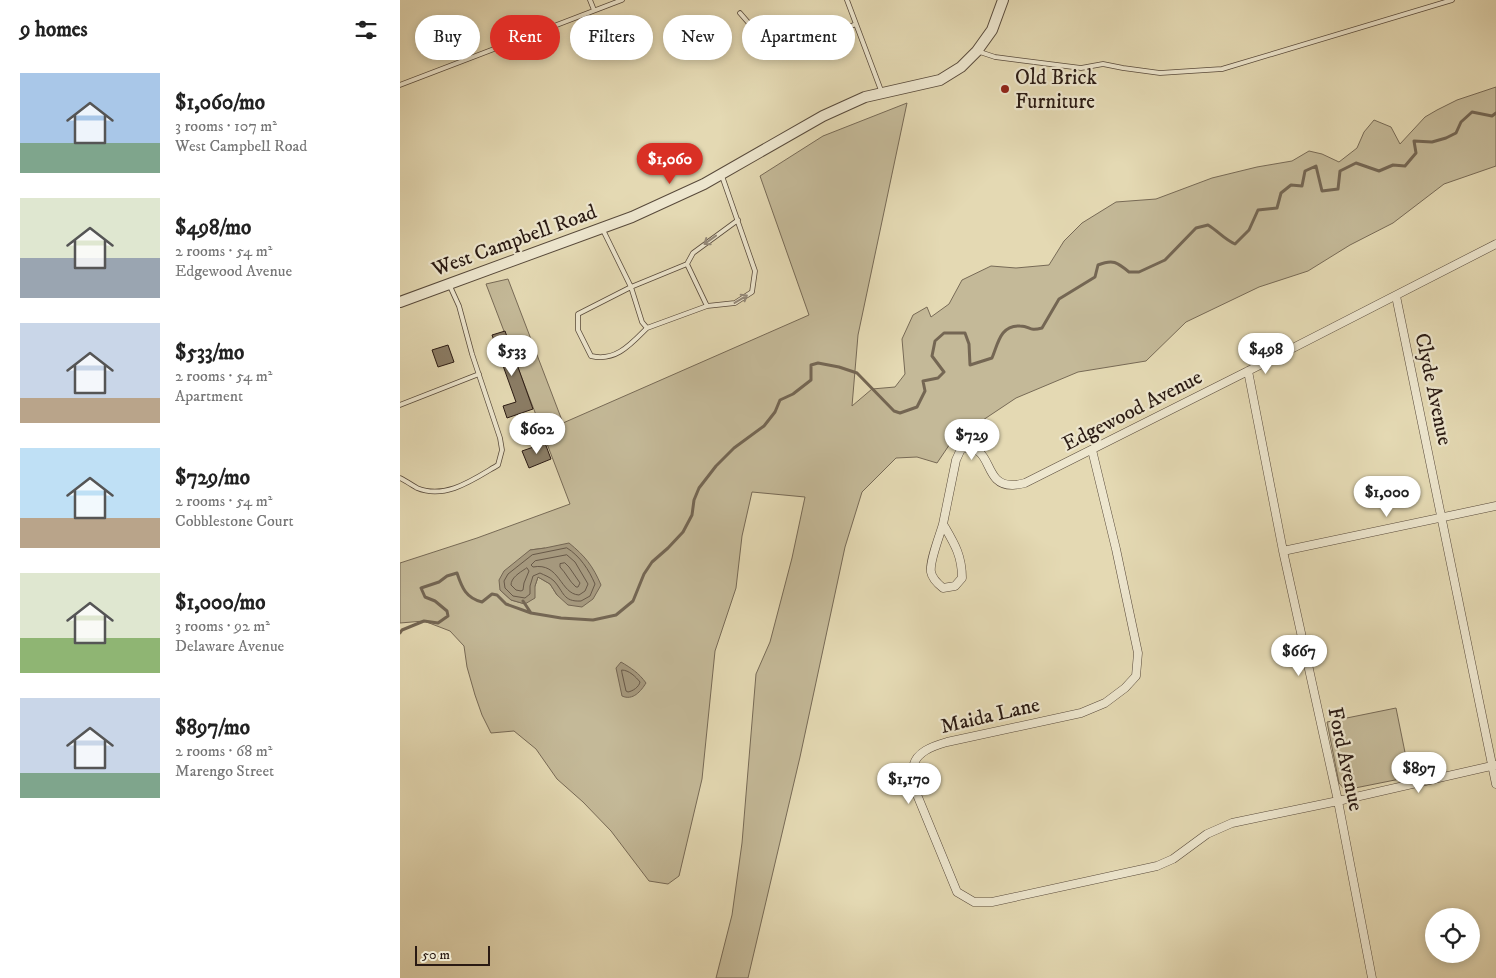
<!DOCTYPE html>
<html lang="en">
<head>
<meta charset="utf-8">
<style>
	body { margin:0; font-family:"IM FELL DW Pica",serif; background:#f2f2f2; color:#222; height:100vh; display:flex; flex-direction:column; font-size:19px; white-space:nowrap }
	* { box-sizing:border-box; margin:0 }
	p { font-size:16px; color:#767676 }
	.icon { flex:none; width:28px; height:28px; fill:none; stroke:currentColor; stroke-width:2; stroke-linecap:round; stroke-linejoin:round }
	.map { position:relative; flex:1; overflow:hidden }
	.side { display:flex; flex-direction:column; background:#fff; width:400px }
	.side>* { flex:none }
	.guide { position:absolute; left:15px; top:15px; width:475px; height:45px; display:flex; gap:10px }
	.buttons { position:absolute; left:1025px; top:908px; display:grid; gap:10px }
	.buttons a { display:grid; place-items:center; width:55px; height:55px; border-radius:50%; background:#fff; box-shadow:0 2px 8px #0003; font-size:25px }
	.scale { position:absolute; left:15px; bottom:12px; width:75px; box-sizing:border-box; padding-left:5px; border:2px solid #2a1a13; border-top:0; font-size:14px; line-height:18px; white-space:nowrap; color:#2a1a13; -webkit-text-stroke:4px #ede6ce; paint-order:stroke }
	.price { position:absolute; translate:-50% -42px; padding:0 11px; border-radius:18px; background:#fff; color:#222; font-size:16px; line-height:32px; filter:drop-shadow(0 1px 2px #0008) }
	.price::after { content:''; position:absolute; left:50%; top:30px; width:15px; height:11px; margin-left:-8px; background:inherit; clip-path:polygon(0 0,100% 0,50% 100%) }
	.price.active { background:#d93025; color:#fff }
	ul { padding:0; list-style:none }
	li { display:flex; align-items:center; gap:15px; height:125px; padding:0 20px }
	li span { display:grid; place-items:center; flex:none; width:140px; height:100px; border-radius:0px; color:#555 }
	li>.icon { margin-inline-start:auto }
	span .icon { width:60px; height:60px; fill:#fffc; stroke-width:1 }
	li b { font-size:21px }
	h2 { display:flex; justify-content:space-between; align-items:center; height:60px; padding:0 20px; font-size:21px }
	.pill { padding:0 18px; border-radius:22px; background:#fff; box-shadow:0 2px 8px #0003; font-size:18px; line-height:45px }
	.pill.active { background:#d93025; color:#fff }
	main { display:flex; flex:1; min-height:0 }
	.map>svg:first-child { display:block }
	.green { fill:#c4b998; stroke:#776a56; fill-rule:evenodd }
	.water { fill:#a5987d; stroke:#746653 }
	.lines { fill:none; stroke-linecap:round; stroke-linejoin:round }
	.shore { stroke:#685948; stroke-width:1 }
	.stream { stroke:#746653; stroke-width:3 }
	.building { fill:#8b7d66; stroke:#2a1a13 }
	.service-casing { stroke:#584a3b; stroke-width:5.5 }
	.minor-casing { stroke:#584a3b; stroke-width:9 }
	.tertiary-casing { stroke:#584a3b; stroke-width:12 }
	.service { stroke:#ede6ce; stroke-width:4 }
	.minor { stroke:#ede6ce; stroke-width:8 }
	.tertiary { stroke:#ede6ce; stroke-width:10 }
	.oneway { stroke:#958a7a }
	.poi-dot { fill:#8f2418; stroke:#ede6ce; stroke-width:2 }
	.labels { text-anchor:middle; stroke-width:4.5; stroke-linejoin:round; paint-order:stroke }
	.poi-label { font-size:21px; fill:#2a1a13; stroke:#ede6ce; text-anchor:start }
	.street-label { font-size:21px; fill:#2a1a13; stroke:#ede6ce }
</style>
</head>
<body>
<main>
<section class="side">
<h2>9 homes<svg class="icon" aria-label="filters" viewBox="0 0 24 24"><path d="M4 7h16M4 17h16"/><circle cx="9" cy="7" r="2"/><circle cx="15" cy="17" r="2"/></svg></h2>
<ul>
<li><span style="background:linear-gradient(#a9c7e8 70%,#7fa58c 0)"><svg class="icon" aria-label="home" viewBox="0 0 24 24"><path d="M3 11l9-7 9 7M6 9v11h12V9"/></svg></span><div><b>$1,060/mo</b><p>3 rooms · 107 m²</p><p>West Campbell Road</p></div></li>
<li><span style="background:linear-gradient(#dfe7d0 60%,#9aa5b1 0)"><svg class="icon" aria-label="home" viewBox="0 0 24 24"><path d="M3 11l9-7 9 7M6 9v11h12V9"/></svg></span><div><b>$498/mo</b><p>2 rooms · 54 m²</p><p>Edgewood Avenue</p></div></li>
<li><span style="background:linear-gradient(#c9d6e8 75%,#b9a48a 0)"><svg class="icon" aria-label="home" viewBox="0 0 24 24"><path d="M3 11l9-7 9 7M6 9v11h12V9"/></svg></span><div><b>$533/mo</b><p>2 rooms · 54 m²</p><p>Apartment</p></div></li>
<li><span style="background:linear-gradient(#bfe0f5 70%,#b9a48a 0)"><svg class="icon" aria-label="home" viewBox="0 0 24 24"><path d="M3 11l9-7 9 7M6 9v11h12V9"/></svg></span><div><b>$729/mo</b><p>2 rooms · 54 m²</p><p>Cobblestone Court</p></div></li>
<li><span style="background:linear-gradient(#dfe7d0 65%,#8fb573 0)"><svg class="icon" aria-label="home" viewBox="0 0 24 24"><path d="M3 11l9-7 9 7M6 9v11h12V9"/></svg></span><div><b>$1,000/mo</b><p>3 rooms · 92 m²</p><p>Delaware Avenue</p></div></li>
<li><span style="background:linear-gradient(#c9d6e8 75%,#7fa58c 0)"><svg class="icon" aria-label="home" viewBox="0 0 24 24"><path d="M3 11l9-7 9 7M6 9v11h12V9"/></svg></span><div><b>$897/mo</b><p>2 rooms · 68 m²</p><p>Marengo Street</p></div></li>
</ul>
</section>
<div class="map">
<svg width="1096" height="978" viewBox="0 0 1096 978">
	<rect width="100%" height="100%" fill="#e4d9b3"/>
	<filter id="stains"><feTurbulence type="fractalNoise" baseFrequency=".004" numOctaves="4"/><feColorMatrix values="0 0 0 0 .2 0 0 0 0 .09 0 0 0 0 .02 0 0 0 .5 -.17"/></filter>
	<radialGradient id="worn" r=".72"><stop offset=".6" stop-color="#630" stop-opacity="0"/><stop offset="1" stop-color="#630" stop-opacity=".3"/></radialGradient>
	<path class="green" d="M 1096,87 L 1096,166 L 1044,184 L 993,223 L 950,245 L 908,271 L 859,287 L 786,322 L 746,361 L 678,372 L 616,398 L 577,424 L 556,435 L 537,463 L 517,457 L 496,458 L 462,492 L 445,547 L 400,757 L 348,978 L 316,978 L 332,915 L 342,843 L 356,674 L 370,642 L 392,558 L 405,497 L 352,492 L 342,536 L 336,588 L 315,651 L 302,779 L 279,876 L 268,884 L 249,881 L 211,831 L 183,802 L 157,779 L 136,749 L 114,731 L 91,733 L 82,715 L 75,695 L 67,667 L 64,646 L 50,631 L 24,621 L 0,623 L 0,563 L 77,538 L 170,504 L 86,284 L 108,279 L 163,423 L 409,315 L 360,176 L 423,136 L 507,103 L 458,335 L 452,406 L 472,389 L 495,387 L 505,374 L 502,339 L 513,315 L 527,307 L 531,317 L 549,304 L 562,280 L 591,266 L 616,268 L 649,265 L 664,241 L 682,223 L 716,202 L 756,199 L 812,178 L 857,167 L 892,161 L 909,151 L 922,154 L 939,162 L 957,148 L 964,132 L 974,120 L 991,127 L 1000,144 L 1025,117 L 1037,110 L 1057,100 ZM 145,548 L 157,595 L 150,584 L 138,577 L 135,586 L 125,604 L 111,600 L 100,590 L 130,550 Z
		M 996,708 L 1010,777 L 945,790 L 939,783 L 927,722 Z"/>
	<path class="water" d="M 169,543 C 185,556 193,566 201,585 L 193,599 L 182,607 L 168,605 L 157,595 L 150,584 L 138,577 L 135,586 L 135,598 L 125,604 L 111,600 L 100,590 L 99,580 L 104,571 L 130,550 L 145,548 Z
		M 221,662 C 231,668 239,673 246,683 C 241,691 233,701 222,696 L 216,668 Z"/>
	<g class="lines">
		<path class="shore" d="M 167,548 C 180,556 189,570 195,584 L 190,596 L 181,601 C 163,602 164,592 154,581 C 150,577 144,575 140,573 L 133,576 L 130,586 L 130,594 L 125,598 L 113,596 L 105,588 L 104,581 L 108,574 L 132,555 Z
			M 167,555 L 175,562 L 188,584 L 185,591 L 179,595 C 160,594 160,562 133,567 L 131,565 L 135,561 Z
			M 165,563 L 169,567 L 180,583 L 178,587 L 176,587 C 169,581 166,573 160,567 L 160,564 Z
			M 127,568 L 129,571 L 124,583 L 123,590 L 121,591 L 116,590 L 111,585 C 111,578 119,573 125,569 Z
			M 222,670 C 229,670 236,677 240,682 C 239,687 233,691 228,692 L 226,691 L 222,673 Z"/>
		<path class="stream" d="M 123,601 L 131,613
			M 0,633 L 2,630 L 24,621 L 38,623 L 48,616 L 47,611 L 35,601 L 25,597 L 21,588 L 39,582 L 47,576 L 57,573 C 62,588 66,598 82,602 L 92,594 L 97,595 L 106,604 L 131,613 L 161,618 L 193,620 L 216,615 L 233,601 L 244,574 L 252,562 L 268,548 L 283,532 L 292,515 L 294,500 L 299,488 L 316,466 L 334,448 L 364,426 L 375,412 L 380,400 L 393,394 L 411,380 L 411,365 L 418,363 L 439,367 L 457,373 L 494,411 L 500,413 L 517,407 L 525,391 L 523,381 L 538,378 L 544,372 L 532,356 L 535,341 L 544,333 L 565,333 L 569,344 L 570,365 L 592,358 C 598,344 600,325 620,326 C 631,326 628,332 642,328 L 659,299 L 695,277 L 698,265 C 713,259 717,262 729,272 L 739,272 L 765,260 L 796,228 L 808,225 C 818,231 824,239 835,244 L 849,230 L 858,210 L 877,208 L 881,193 L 891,185 L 902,186 L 905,171 L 916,166 L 922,191 L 938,189 L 940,171 L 956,163 L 979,171 L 993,165 L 1005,166 L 1016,153 L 1014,141 L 1032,142 L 1046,138 L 1056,133 L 1061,122 L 1072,112 L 1092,116 L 1096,113"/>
	</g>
	<path class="building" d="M 105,331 L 133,409 L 107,418 L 103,406 L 116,402 L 92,335 Z
		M 48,345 L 54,362 L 38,367 L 32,350 Z
		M 145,443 L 151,459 L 129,468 L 122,451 Z"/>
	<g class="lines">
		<defs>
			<path id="service" d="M 190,0 L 194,10
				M 447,0 L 482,93
				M 340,13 L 372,50 L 394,50 L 456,24
				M 577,51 L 595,57 L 681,68 L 703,64 L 723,68 L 760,73 L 822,69 L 1052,0
				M 0,85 L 222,0
				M 203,230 L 231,287 L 242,322 L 247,328 L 307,306 L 287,264
				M 307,306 L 335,303 L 352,292 L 355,271 L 322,176
				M 247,328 C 231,344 216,362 191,356 L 178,330 L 178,314 L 231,287 L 287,264 L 293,253 L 338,220
				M 0,405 L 79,374
				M 0,478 C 6,481 12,485 17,488 C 46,500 74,479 98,465 L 102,450 L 100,438 L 72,354 L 59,306 L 49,284"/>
			<path id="minor" d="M 996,296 L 1096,784
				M 848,371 L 883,551 L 938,801 L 972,978
				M 692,450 L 716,549 L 738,653 L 736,676 L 725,688 L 705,703 L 681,713 L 547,742 C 533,746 515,752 513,768 C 512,774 513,780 513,785 L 557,892 L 574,902 L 592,902 L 757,866 L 773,859 L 807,834 L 832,823 L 938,801 L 1096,765
				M 543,524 L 556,460 L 561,449 C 595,442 581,486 613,485 C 617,485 621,484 625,483 L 848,371 L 1096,244
				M 543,524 C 554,543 562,555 562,578 L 555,586 L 543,588 C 538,584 532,578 531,572 C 529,562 540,535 543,524 Z
				M 883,551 L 1096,506"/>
			<path id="tertiary" d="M 0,302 L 232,217 L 304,184 L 423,116 L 465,97 L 540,80 L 561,67 L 577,51 L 592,30 L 603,0"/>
		</defs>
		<use href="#service" class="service-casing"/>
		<use href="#minor" class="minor-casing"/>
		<use href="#tertiary" class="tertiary-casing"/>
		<use href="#service" class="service"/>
		<use href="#minor" class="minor"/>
		<use href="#tertiary" class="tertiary"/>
	</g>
	<defs><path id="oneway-shaft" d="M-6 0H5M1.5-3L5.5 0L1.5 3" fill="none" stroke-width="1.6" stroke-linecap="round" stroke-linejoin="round" transform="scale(1.25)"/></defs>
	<g class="oneway">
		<use href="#oneway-shaft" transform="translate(310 240) rotate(144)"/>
		<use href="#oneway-shaft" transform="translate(341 299) rotate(-31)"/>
	</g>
	<circle class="poi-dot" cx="605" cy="89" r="5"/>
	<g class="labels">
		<g class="poi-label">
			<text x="615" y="84">Old Brick<tspan x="615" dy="24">Furniture</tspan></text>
		</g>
		<g class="street-label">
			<text transform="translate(114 240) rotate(-20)" y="7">West Campbell Road</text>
			<text transform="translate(1034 389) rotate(78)" y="7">Clyde Avenue</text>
			<text transform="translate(732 410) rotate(-27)" y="7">Edgewood Avenue</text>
			<text transform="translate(590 715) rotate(-13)" y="7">Maida Lane</text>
			<text transform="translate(946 759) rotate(78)" y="7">Ford Avenue</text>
		</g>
	</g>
	<rect width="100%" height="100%" filter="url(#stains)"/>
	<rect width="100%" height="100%" fill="url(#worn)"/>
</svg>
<div class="buttons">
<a><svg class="icon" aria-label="locate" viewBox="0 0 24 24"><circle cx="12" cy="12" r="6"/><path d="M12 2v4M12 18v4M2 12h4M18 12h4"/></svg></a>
</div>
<div class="scale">50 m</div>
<b class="price active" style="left:270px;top:185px">$1,060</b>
<b class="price" style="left:866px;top:375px">$498</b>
<b class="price" style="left:112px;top:377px">$533</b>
<b class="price" style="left:137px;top:455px">$602</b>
<b class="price" style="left:572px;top:461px">$729</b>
<b class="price" style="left:987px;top:518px">$1,000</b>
<b class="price" style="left:899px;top:677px">$667</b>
<b class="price" style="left:1019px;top:794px">$897</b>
<b class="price" style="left:509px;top:805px">$1,170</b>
<div class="guide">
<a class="pill">Buy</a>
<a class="pill active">Rent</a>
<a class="pill">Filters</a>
<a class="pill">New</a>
<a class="pill">Apartment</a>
</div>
</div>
</main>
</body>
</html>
